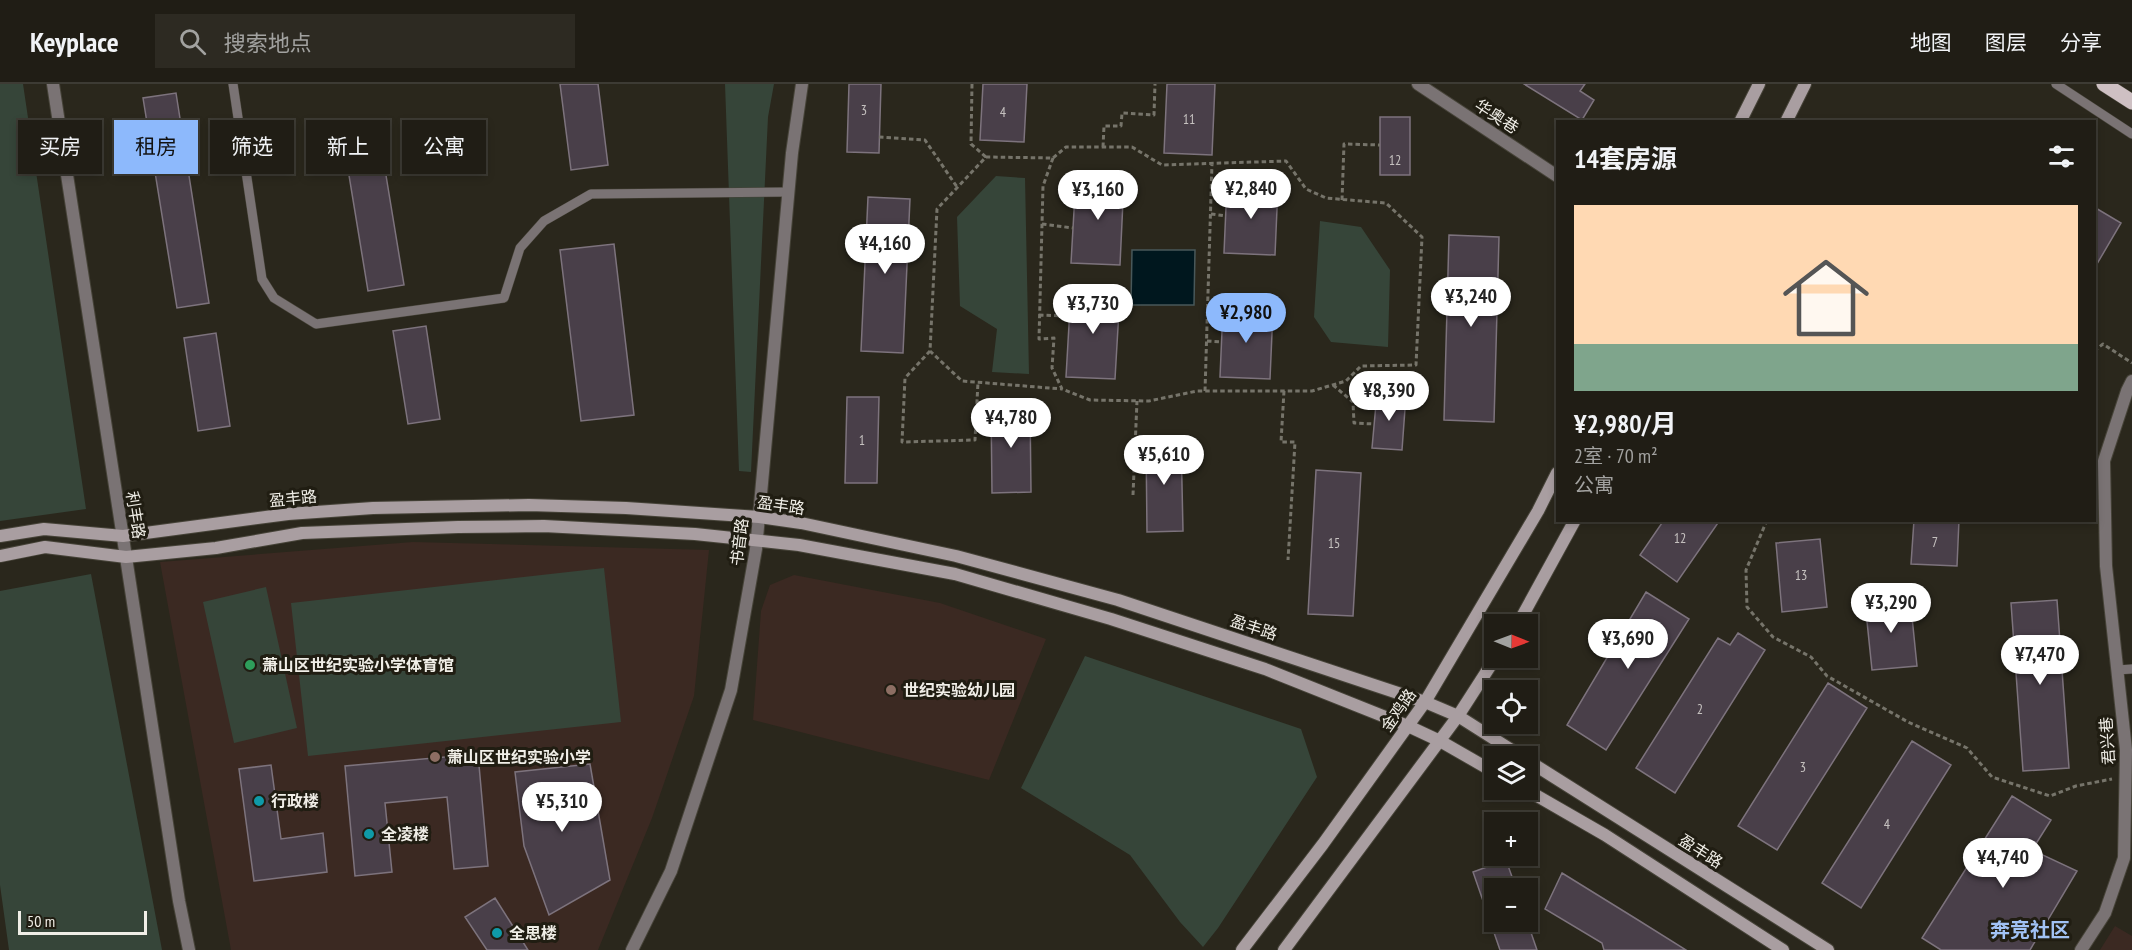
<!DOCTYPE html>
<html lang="zh">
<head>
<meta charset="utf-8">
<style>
	body { margin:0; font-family:"PT Sans Narrow","Noto Sans SC",sans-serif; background:#2d2a22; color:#f1f3f6; height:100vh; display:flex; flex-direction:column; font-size:22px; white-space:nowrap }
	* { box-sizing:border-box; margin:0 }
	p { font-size:20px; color:#a2a2a0 }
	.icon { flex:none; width:33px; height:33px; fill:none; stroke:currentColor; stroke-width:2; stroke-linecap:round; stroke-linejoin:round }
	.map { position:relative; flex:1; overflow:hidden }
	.panel { position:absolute; left:1556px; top:36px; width:540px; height:402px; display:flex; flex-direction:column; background:#201d15; border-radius:0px; box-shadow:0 3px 9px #0003,0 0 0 2px #3d3b34 }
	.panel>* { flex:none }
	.hud { position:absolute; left:18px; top:36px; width:570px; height:54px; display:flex; gap:12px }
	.needle { width:39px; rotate:91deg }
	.controls { position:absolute; left:1484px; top:530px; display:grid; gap:12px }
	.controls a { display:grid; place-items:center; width:54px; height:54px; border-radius:0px; background:#201d15; box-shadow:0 3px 9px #0003,0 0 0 2px #3d3b34; font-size:30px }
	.scale { position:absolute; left:18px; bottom:15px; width:129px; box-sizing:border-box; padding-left:6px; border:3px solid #f0eee7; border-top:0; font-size:16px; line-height:21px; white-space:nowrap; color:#f0eee7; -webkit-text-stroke:4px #201d12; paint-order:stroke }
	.price { position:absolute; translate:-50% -51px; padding:0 14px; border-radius:21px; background:#fff; color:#222; font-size:20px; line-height:39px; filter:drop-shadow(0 2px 3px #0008) }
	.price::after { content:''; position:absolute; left:50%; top:36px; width:18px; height:14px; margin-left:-9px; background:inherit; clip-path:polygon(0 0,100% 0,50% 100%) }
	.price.on { background:#8db9fc; color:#111 }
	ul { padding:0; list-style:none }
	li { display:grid; align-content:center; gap:12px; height:318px; padding:0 18px }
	li span { display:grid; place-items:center; height:186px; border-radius:0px; color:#555 }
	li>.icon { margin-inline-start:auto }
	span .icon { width:108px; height:108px; fill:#fffc; stroke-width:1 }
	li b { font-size:26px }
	h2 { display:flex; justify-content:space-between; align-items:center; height:72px; padding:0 18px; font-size:26px }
	.tag { padding:0 21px; border-radius:0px; background:#201d15; box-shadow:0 3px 9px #0003,0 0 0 2px #3d3b34; font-size:21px; line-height:54px }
	.tag.on { background:#8db9fc; color:#111 }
	header { display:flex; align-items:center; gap:36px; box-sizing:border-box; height:84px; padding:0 30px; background:#201d15; border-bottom:2px solid #3d3b34 }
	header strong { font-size:28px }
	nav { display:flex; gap:33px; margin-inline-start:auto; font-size:21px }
	.search { width:420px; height:54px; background:#2d2a22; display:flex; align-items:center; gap:15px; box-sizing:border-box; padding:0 21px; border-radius:0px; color:#a2a2a0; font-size:22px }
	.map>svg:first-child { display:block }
	.education { fill:#3b2922 }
	.green { fill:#364539 }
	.water { fill:#00171e; stroke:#48585a; stroke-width:1.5 }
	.building { fill:#493f49; stroke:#7d737d; stroke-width:1.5 }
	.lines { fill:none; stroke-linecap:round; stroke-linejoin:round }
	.service-casing { stroke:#464338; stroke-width:10 }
	.minor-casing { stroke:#464338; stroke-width:14 }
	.tertiary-casing { stroke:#464338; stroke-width:14 }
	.secondary-casing { stroke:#464338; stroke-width:14 }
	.primary-casing { stroke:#464338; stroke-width:16 }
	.path { stroke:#76746a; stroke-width:3; stroke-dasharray:4.5 3; stroke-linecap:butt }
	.service { stroke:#7a7374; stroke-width:9 }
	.minor { stroke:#7a7374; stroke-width:12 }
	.tertiary { stroke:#7a7374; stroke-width:12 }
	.secondary { stroke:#a99ea1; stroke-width:12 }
	.primary { stroke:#cec0c3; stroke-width:15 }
	.leisure-dot { fill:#2e9e5b; stroke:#201d12; stroke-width:2 }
	.education-dot { fill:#8d6e63; stroke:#201d12; stroke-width:2 }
	.culture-dot { fill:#0f9aa8; stroke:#201d12; stroke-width:2 }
	.labels { text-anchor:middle; stroke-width:6; stroke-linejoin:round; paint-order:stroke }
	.number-label { font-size:14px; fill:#c6c2c0 }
	.street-label { font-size:16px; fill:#f0eee7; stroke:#201d12 }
	.poi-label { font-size:16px; font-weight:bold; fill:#f0eee7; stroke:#201d12; text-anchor:start }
	.quarter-label { font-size:20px; font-weight:bold; fill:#a1c2f4; stroke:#201d12 }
</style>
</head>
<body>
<header>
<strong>Keyplace</strong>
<div class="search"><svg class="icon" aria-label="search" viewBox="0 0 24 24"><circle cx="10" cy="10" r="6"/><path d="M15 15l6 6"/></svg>搜索地点</div>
<nav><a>地图</a><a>图层</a><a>分享</a></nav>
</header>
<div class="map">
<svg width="2132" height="866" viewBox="0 0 2132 866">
	<rect width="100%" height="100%" fill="#2a271c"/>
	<path class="education" d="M 413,458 L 709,466 L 694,612 L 652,734 L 598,866 L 231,866 L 160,478 Z
		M 794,491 L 940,519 L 1046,555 L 989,696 L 753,636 L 761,527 L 770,501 Z
		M 2115,842 L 2132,852 L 2132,866 L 2100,866 Z"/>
	<path class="green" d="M 0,0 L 23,0 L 86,425 L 0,437 Z
		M 725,0 L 774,0 L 768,33 L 751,388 L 739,387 Z
		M 996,92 L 1025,94 L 1029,290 L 992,288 L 997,245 L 960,222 L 957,133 Z
		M 1320,137 L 1361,143 L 1390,186 L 1388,263 L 1331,258 L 1314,233 Z
		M 604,484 L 621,638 L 308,672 L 291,519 Z
		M 91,490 L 162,866 L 9,866 L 0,801 L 0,507 Z
		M 266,503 L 297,644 L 234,659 L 203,518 Z
		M 1085,572 L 1301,645 L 1317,693 L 1218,844 L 1203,863 L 1180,838 L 1130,771 L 1021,704 Z"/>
	<path class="water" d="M 1132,166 L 1195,166 L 1194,221 L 1131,221 Z"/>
	<path class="building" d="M 560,0 L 598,0 L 608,81 L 571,86 Z
		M 849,0 L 881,0 L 879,69 L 847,68 Z
		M 983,0 L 1027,0 L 1024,58 L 980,56 Z
		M 1167,0 L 1215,0 L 1212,71 L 1164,69 Z
		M 1524,0 L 1585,0 L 1580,7 L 1594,16 L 1582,36 Z
		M 176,9 L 209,219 L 177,224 L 143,14 Z
		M 1380,33 L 1410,33 L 1410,91 L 1380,91 Z
		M 382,67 L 404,201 L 368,207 L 346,73 Z
		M 1076,92 L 1124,95 L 1120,181 L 1071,179 Z
		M 1227,100 L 1278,102 L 1275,171 L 1224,169 Z
		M 868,113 L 910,115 L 903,269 L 861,267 Z
		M 2094,123 L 2121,139 L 2094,185 Z
		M 1449,151 L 1499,153 L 1494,338 L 1444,336 Z
		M 614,160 L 634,331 L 581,337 L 560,166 Z
		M 1071,206 L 1120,209 L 1115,295 L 1066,293 Z
		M 1223,224 L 1273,226 L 1270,295 L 1220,293 Z
		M 426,242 L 440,335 L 408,340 L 393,247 Z
		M 216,249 L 230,342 L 198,347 L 184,254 Z
		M 1377,309 L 1406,311 L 1402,366 L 1372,364 Z
		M 847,313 L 879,313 L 877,399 L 845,399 Z
		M 991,322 L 1030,322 L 1031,408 L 992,409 Z
		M 1181,355 L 1183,447 L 1147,448 L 1146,356 Z
		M 1316,386 L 1361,389 L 1353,532 L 1308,530 Z
		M 1664,436 L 1720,436 L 1677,498 L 1640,471 Z
		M 1914,436 L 1959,436 L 1957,482 L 1911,480 Z
		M 1820,455 L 1827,523 L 1782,528 L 1776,459 Z
		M 1646,508 L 1689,535 L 1606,666 L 1567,641 Z
		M 1910,513 L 1917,582 L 1872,586 L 1865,518 Z
		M 2057,516 L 2069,684 L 2023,687 L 2011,519 Z
		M 1738,549 L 1765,566 L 1675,709 L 1636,684 L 1718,554 L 1730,561 Z
		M 1828,599 L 1867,624 L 1777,766 L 1738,742 Z
		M 1912,657 L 1951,681 L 1861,824 L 1822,799 Z
		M 478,670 L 488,782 L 454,785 L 447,713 L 385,719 L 392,788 L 355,792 L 345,682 Z
		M 590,680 L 610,796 L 549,831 L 524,762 L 515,688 Z
		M 271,681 L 281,755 L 323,749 L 327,788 L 254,797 L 239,685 Z
		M 2012,712 L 2051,736 L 2032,766 L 2077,787 L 2030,866 L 1941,866 L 1922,854 Z
		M 1506,776 L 1516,804 L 1494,804 L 1494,837 L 1527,837 L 1537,866 L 1500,866 L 1490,837 L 1473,788 Z
		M 1562,789 L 1638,836 L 1686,866 L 1604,866 L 1602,859 L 1545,825 Z
		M 495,814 L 528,866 L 487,866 L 465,833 Z"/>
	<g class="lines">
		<defs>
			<path id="service" d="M 233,0 L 262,195 L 274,214 L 316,240 L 504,214 L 520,164 L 544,137 L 591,110 L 789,108
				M 2056,0 L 2132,50
				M 2117,586 L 2132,585"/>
			<path id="minor" d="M 1418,0 L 1557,92
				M 632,866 L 671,787 L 731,606 L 756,465 L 792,69 L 802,0
				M 2081,866 L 2105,829 L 2124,774 L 2126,666 L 2106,482 L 2104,377 L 2127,307 L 2132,297"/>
			<path id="tertiary" d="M 53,0 L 179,817 L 189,866"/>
			<path id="secondary" d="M 1740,38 L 1759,0
				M 1786,38 L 1805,0
				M 0,452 L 44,445 L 123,452 L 288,430 L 373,424 L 529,421 L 626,424 L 759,433 L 801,439 L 956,472 L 1118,516 L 1425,618 L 1458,632 L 1521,672
				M 0,472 L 45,463 L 126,473 L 216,464 L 302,449 L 458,443 L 544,442 L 695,450 L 799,461 L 955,490 L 1111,535 L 1265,585 L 1408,642 L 1440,657 L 1494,688
				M 1518,540 L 1575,436
				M 1527,676 L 1828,866
				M 1525,705 L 1605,751 L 1783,866
				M 1242,866 L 1323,760 L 1425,618 L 1538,427 L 1557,389
				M 1284,866 L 1458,632 L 1496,573"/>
			<path id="primary" d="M 2104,0 L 2132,18"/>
		</defs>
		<use href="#service" class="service-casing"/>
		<use href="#minor" class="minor-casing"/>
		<use href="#tertiary" class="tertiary-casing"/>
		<use href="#secondary" class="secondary-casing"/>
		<use href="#primary" class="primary-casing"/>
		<path class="path" d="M 972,0 L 971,60 L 986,73
			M 879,53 L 925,56 L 957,103
			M 1103,63 L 1104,42 L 1121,42 L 1122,29 L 1154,31 L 1155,0
			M 1053,74 L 1043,102 L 1039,255 L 1054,254 L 1052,284 L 1062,305 L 1090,316 L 1149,317 L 1197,307 L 1312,307 L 1346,297 L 1361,282 L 1416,281 L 1422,153 L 1386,119 L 1326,114 L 1306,105 L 1286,77 L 1162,81 L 1132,63 L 1066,63 L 1053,74 L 986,73 L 937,125 L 930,267 L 962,297 L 1062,305
			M 1342,116 L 1344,60 L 1380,61
			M 1211,130 L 1226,132
			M 1042,140 L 1073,144
			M 1039,231 L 1070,232
			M 1207,257 L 1221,258
			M 930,267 L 905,294 L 902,358 L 975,356 L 978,298
			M 2094,267 L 2103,260 L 2132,279
			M 1333,301 L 1353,318 L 1354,339 L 1374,340
			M 1205,307 L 1212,79
			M 1284,307 L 1281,358 L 1295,358 L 1288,476
			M 1133,411 L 1137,317
			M 1767,436 L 1746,486 L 1747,523 L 1773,553 L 1811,573 L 1827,592 L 1908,638 L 1967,664 L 1992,693 L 2050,712 L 2076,702 L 2112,695"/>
		<use href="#service" class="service"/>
		<use href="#minor" class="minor"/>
		<use href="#tertiary" class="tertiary"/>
		<use href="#secondary" class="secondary"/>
		<use href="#primary" class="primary"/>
	</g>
	<circle class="leisure-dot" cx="250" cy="581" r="6"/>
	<g class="education-dot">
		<circle cx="891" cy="606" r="6"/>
		<circle cx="435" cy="673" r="6"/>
	</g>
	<g class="culture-dot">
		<circle cx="259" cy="717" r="6"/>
		<circle cx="369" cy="750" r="6"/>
		<circle cx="497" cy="849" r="6"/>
	</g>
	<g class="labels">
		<g class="number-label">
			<text x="864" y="31">3</text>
			<text x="1003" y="33">4</text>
			<text x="1189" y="40">11</text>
			<text x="1395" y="81">12</text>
			<text x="862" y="361">1</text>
			<text x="1680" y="459">12</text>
			<text x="1935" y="463">7</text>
			<text x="1334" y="464">15</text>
			<text x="1801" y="496">13</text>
			<text x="1700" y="630">2</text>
			<text x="1803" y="688">3</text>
			<text x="1887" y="745">4</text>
		</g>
		<g class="street-label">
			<text transform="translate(1497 32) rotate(33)" y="6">华奥巷</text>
			<text transform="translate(293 414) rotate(-6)" y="6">盈丰路</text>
			<text transform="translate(781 421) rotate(8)" y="6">盈丰路</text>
			<text transform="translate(136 431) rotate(81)" y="6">利丰路</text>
			<text transform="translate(739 458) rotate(-83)" y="6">书音路</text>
			<text transform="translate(1254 543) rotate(18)" y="6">盈丰路</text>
			<text transform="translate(1398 626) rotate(-55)" y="6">金鸡路</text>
			<text transform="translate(2107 657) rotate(-94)" y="6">君兴巷</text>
			<text transform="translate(1701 767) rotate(32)" y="6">盈丰路</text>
		</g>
		<g class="poi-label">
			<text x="262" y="587">萧山区世纪实验小学体育馆</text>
			<text x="903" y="612">世纪实验幼儿园</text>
			<text x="447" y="679">萧山区世纪实验小学</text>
			<text x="271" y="723">行政楼</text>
			<text x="381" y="756">全凌楼</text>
			<text x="509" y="855">全思楼</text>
		</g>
		<g class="quarter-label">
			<text x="2030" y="853">奔竞社区</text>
		</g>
	</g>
</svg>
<div class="controls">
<a><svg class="needle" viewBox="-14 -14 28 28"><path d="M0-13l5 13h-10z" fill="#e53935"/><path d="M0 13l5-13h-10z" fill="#a2a2a0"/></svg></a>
<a><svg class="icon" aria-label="locate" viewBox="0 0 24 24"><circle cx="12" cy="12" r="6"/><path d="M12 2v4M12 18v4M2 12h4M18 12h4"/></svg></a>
<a><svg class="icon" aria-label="layers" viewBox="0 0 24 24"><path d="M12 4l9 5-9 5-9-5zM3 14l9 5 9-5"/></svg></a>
<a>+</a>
<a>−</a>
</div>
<div class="scale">50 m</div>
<b class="price" style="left:1251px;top:136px">¥2,840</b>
<b class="price" style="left:1098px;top:137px">¥3,160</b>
<b class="price" style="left:885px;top:191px">¥4,160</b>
<b class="price" style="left:1471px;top:244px">¥3,240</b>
<b class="price" style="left:1093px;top:251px">¥3,730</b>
<b class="price on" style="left:1246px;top:260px">¥2,980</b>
<b class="price" style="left:1389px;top:338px">¥8,390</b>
<b class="price" style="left:1011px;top:365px">¥4,780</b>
<b class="price" style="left:1164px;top:402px">¥5,610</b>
<b class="price" style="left:1891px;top:550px">¥3,290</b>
<b class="price" style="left:1628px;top:586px">¥3,690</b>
<b class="price" style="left:2040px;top:602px">¥7,470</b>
<b class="price" style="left:562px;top:749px">¥5,310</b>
<b class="price" style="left:2003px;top:805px">¥4,740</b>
<div class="hud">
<a class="tag">买房</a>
<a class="tag on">租房</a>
<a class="tag">筛选</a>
<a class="tag">新上</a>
<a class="tag">公寓</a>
</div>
<section class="panel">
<h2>14套房源<svg class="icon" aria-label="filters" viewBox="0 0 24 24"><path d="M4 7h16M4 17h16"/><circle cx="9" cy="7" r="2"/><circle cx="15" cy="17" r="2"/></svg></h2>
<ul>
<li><span style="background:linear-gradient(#ffd9b3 75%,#7fa58c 0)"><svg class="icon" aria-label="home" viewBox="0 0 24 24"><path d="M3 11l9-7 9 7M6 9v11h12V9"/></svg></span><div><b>¥2,980/月</b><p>2室 · 70 m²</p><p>公寓</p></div></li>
</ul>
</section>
</div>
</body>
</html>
